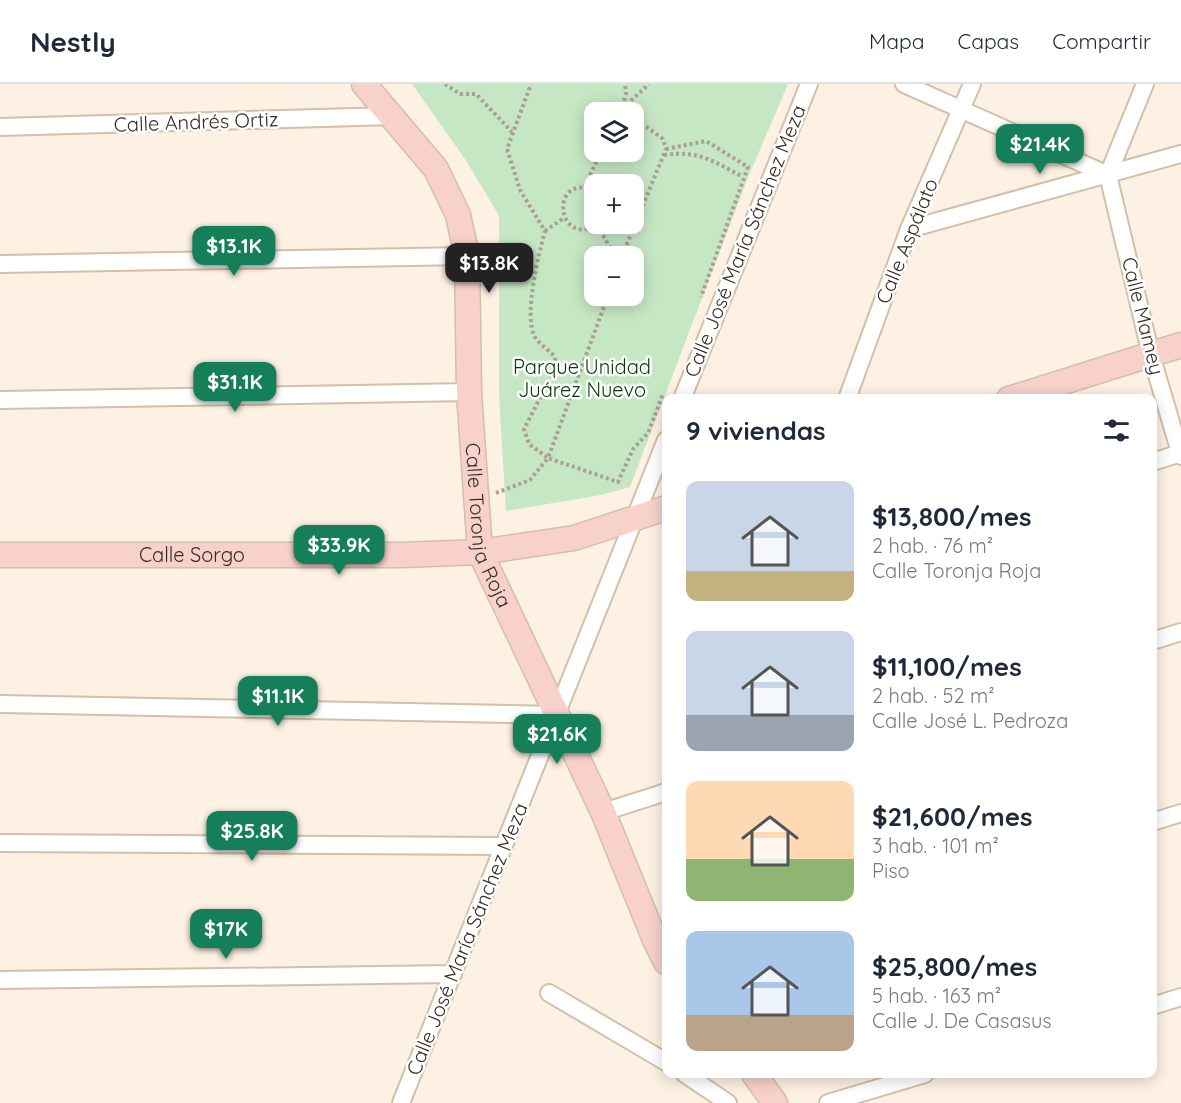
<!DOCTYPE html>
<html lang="es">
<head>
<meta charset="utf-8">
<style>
	body { margin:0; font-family:Quicksand,sans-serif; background:#f2f2f3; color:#1f2937; height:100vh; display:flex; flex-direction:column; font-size:22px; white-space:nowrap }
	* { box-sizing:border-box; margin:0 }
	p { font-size:20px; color:#747a83 }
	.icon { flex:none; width:33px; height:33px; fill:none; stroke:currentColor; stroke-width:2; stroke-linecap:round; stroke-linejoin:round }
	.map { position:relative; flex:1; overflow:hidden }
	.details { position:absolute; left:662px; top:310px; width:495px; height:684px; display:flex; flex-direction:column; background:#fff; border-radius:12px; box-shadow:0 3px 15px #0003 }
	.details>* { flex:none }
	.controls { position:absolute; left:584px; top:18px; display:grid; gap:12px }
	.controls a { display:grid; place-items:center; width:60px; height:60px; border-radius:12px; background:#fff; box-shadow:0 3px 15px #0003; font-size:30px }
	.price { position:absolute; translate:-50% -51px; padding:0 14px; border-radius:12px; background:#157f59; color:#fff; font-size:20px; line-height:39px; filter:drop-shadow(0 2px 3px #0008) }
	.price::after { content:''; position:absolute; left:50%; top:36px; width:18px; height:14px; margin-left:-9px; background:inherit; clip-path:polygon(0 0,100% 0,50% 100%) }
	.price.selected { background:#222; color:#fff }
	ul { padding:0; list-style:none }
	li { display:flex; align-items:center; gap:18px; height:150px; padding:0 24px }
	li span { display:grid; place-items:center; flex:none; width:168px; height:120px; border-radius:12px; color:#555 }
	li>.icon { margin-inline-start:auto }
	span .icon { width:72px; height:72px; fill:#fffc; stroke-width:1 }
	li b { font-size:26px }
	h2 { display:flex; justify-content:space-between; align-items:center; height:72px; padding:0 24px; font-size:26px }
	header { display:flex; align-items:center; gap:36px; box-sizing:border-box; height:84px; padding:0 30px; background:#fff; border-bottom:2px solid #e0e1e3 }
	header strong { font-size:28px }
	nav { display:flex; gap:33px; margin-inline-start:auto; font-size:21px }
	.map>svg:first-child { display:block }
	.green { fill:#c6e7c4; fill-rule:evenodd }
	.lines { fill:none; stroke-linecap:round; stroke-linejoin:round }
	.street-casing { stroke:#d2c0a9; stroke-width:20 }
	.secondary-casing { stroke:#d2c0a9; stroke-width:27 }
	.path { stroke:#a99f93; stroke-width:4; stroke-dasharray:3 3; stroke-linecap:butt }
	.street { stroke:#fff; stroke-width:16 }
	.secondary { stroke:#f7d1ca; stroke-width:24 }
	.labels { text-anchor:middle; stroke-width:5; stroke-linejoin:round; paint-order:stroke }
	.street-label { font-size:20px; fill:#352d25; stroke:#fff }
	.park-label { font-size:20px; fill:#08370c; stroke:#fff }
</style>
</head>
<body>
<header>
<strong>Nestly</strong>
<nav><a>Mapa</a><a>Capas</a><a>Compartir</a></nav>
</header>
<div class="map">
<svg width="1181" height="1019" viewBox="0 0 1181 1019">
	<rect width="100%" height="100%" fill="#fdf1e3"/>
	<path class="green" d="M 412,0 L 788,0 L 747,96 L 630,403 L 601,411 L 506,427 L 499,311 L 499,132 L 467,78 ZM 633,28 L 633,68 L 594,68 L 594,28 ZM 633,100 L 633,140 L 594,140 L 594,100 ZM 594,172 L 633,172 L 633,212 L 594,212 Z"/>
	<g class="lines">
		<defs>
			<path id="street" d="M 904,0 L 1108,91
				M 0,43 L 392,32
				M 1108,91 L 1151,271 L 1181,372
				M 1108,91 L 1145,0
				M 909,145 L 1181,70
				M 0,180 L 467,172
				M 682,315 L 809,0
				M 847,315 L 909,145 L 972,0
				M 0,316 L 469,308
				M 1152,378 L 1181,369
				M 1152,557 L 1181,548
				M 0,620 L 557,631
				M 603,728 L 666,708
				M 1152,738 L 1181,729
				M 0,759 L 504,762
				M 0,896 L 453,890
				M 549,909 L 666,978
				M 1152,922 L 1181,913
				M 685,990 L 728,1019
				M 401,1019 L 666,356
				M 828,1019 L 925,990"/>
			<g id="secondary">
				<path id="s1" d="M 364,0 L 436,85 L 458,131 L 467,172 L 469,308 L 480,468 L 603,728 L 655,856 L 666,878"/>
				<path d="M 1009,315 L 1181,261"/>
				<path id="s2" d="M 0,471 L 402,471 L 480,468 L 574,454 L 666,424"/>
				<path d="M 754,990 L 775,1019"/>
			</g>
		</defs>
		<use href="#street" class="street-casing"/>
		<use href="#secondary" class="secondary-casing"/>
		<path class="path" d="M 445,0 L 460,10 L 476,10 L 512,48
			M 620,28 L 626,10 L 625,0
			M 627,28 L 622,25 L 649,0
			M 666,65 L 706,57 L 748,83 L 701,213
			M 664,71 C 699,66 713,77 743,93
			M 585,102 L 601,68
			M 594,106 C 548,89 557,166 598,140
			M 597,141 L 615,172
			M 545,147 L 564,134
			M 622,172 L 666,65 L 663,55 L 633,33
			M 608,212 L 548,374 L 618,398 L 633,365 L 648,349 L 663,310
			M 496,409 L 530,396 L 548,374 L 529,360 L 524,345 L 555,285 L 555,273 C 549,266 539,260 535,253 C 523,232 539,169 545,147 L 520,106 L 507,65 L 531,0"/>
		<use href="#street" class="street"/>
		<use href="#secondary" class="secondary"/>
	</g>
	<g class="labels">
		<g class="street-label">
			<text transform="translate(196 38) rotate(-2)" y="7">Calle Andrés Ortiz</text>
			<text transform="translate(745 157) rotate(-68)" y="7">Calle José María Sánchez Meza</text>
			<text transform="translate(907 157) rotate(-68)" y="7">Calle Aspálato</text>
			<text transform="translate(1143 232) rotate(76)" y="7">Calle Mamey</text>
			<text dy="7" stroke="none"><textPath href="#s1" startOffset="476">Calle Toronja Roja</textPath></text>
			<text dy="7" stroke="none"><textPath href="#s2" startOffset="192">Calle Sorgo</textPath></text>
			<text transform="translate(467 855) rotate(-68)" y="7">Calle José María Sánchez Meza</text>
		</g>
		<g class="park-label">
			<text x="582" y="290">Parque Unidad<tspan x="582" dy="23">Juárez Nuevo</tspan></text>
		</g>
	</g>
</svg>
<div class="controls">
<a><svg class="icon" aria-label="layers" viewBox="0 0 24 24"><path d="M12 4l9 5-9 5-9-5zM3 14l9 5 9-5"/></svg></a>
<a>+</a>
<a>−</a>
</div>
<b class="price" style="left:1040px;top:91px">$21.4K</b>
<b class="price" style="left:234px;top:193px">$13.1K</b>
<b class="price selected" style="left:489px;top:210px">$13.8K</b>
<b class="price" style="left:235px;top:329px">$31.1K</b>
<b class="price" style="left:339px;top:492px">$33.9K</b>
<b class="price" style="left:278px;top:643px">$11.1K</b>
<b class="price" style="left:557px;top:681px">$21.6K</b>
<b class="price" style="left:252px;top:778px">$25.8K</b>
<b class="price" style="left:226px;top:876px">$17K</b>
<section class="details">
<h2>9 viviendas<svg class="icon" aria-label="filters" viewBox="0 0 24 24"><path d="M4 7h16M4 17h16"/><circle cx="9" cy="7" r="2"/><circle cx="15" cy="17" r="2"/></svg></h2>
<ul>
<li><span style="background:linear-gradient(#c9d6e8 75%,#c2b280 0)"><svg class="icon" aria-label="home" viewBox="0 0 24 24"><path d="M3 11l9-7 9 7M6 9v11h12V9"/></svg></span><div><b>$13,800/mes</b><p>2 hab. · 76 m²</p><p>Calle Toronja Roja</p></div></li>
<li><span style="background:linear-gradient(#c9d6e8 70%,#9aa5b1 0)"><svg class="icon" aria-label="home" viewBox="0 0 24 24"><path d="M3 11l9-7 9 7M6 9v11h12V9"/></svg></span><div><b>$11,100/mes</b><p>2 hab. · 52 m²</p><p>Calle José L. Pedroza</p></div></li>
<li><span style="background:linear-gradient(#ffd9b3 65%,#8fb573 0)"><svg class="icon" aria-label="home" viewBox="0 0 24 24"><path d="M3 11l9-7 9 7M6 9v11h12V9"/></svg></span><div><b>$21,600/mes</b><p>3 hab. · 101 m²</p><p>Piso</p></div></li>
<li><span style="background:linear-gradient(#a9c7e8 70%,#b9a48a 0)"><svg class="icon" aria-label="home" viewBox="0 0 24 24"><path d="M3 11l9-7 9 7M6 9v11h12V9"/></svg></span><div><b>$25,800/mes</b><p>5 hab. · 163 m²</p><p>Calle J. De Casasus</p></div></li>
</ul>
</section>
</div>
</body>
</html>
